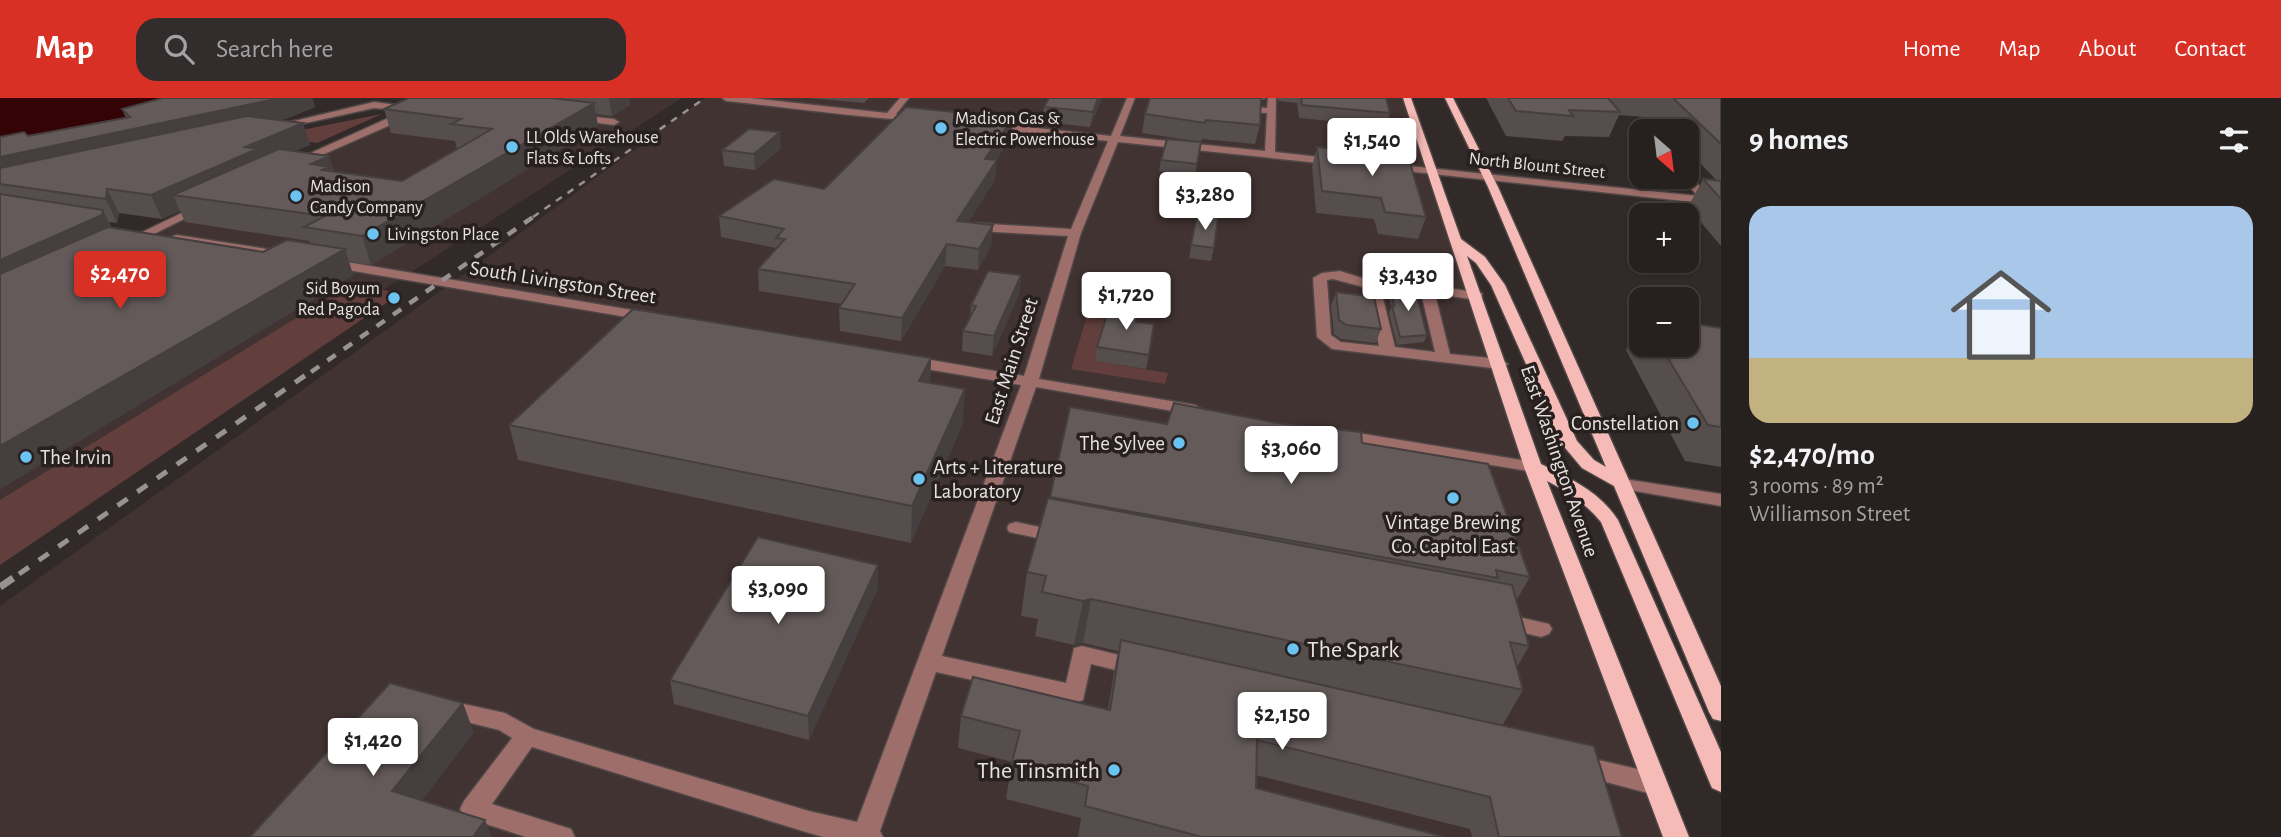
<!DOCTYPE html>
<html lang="en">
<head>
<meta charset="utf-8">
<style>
	body { margin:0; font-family:"Alegreya Sans",sans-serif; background:#322d2c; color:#f1f3f6; height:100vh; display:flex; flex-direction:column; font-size:26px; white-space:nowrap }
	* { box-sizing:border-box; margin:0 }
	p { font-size:23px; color:#a4a3a4 }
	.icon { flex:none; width:38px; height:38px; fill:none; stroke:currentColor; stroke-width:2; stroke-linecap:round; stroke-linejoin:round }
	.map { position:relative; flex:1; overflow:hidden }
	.details { display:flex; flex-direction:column; background:#26201f; width:560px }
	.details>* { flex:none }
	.needle { width:46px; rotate:152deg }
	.tools { position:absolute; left:1629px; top:21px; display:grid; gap:14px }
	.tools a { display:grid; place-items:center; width:70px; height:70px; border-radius:14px; background:#26201f; box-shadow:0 2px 5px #0004,0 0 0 2px #423e3d; font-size:35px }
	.price { position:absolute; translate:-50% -60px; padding:0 16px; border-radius:7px; background:#fff; color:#222; font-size:23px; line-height:46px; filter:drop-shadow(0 2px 4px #0008) }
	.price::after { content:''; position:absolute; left:50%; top:42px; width:21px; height:16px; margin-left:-10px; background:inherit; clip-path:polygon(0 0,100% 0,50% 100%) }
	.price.on { background:#d93025; color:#fff }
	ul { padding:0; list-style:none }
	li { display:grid; align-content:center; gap:14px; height:371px; padding:0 28px }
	li span { display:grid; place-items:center; height:217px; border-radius:21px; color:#555 }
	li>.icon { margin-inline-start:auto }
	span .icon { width:126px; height:126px; fill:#fffc; stroke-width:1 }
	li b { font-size:30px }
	h2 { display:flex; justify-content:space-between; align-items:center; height:84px; padding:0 28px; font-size:30px }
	header { display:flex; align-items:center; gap:42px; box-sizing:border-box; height:98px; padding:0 35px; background:#d93025; color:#fff }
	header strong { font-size:33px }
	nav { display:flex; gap:38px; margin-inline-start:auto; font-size:24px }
	.search { width:490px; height:63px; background:#322d2c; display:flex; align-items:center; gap:18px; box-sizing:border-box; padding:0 24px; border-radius:21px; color:#a4a3a4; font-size:26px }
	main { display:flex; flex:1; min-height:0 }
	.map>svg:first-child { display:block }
	.built { fill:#413332 }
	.green { fill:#623f3c }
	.water { fill:#330306 }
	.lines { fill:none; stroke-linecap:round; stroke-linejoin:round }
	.minor-casing { stroke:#4f4746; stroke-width:3 }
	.major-casing { stroke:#4f4746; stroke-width:3 }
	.minor { fill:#9d6e6a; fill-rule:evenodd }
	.major { fill:#f6bbb6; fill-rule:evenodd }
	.rail-far3 { stroke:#999291; stroke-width:2.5; stroke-dasharray:7 7; stroke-linecap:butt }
	.rail-far2 { stroke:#999291; stroke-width:4.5; stroke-dasharray:10 10; stroke-linecap:butt }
	.rail-far1 { stroke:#999291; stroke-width:5; stroke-dasharray:12 12; stroke-linecap:butt }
	.rail { stroke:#999291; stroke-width:7; stroke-dasharray:16 16; stroke-linecap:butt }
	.wall { fill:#564d4d; fill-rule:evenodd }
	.shaded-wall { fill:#463f3f }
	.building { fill:#645a5a; stroke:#463f3f; stroke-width:2 }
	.poi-dot { fill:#6bc3f2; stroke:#28201f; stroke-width:2.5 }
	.labels { text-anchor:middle; stroke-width:7; stroke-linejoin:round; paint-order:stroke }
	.far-poi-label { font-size:18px; fill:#e7e1e1; stroke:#28201f; text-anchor:start }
	.far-street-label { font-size:18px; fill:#e7e1e1; stroke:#28201f }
	.street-label { font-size:21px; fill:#e7e1e1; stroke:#28201f }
	.poi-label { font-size:21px; fill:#e7e1e1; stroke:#28201f; text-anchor:end }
	.near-poi-label { font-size:24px; fill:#e7e1e1; stroke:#28201f; text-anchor:start }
</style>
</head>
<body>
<header>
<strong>Map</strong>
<div class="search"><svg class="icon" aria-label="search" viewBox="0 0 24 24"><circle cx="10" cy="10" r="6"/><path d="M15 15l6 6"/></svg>Search here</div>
<nav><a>Home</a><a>Map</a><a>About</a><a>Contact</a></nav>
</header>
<main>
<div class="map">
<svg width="1721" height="739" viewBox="0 0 1721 739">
	<rect width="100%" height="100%" fill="#322a29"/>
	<path class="built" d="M 448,0 L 682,0 L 0,438 L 0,153 L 145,136 Z
		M 705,0 L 1407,0 L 1676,739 L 0,739 L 0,508 L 449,187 Z"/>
	<path class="green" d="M 382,16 L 317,45 L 267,39 Z
		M 350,187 L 401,195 L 0,467 L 0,402 Z
		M 1087,218 L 1107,221 L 1095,263 L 1168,275 L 1165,286 L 1071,271 Z"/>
	<path class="water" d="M 0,0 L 183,0 L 127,20 L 0,53 Z"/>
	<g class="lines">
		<defs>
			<path id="minor" d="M 433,0 L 452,0 L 297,68 L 293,67 L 293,63 L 404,13 L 374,10 L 274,32 L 269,29 L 374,4 L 413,9 Z
				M 722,0 L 751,0 L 887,15 L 900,0 L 909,0 L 896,16 L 925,21 C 916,27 751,5 726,3 Z
				M 1127,0 L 1135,0 L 1120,38 L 1265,53 L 1267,15 L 1239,14 L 1234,11 L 1239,8 L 1267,10 L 1268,0 L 1276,0 L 1275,54 L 1338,61 L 1343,64 L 1338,67 L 1118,44 L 1081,135 L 1039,281 L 1195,307 L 1203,312 L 1195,317 L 1036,289 L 942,558 L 1066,585 L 1074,550 L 1082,548 L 1144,563 L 1147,569 L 1144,575 L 1136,577 L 1091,566 L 1083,602 L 1075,605 L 936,574 L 880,733 L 883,739 L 823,739 L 809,735 L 532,649 L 492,706 L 571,731 L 575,739 L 526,739 L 464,719 L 460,711 L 464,703 L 512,640 L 499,632 L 438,617 L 434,611 L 438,605 L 446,602 L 505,615 L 534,631 L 809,713 L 857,724 L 1021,287 L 908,268 L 900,263 L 908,258 L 1024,278 L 1068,138 L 976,133 L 970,129 L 976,125 L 1071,131 L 1108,43 L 990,31 L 985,28 L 990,25 L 1111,38 Z
				M 576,17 L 614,21 L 619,24 L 614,27 L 573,22 L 571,20 Z
				M 1390,66 L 1698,98 L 1680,79 L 1687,79 L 1687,76 L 1712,100 L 1721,101 L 1721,107 L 1386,71 L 1385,69 Z
				M 198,107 L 208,109 L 130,148 L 120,145 Z
				M 177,137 L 287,154 L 293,158 L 287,162 L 173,144 L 173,138 Z
				M 329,161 L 650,215 L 657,219 L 650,223 L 324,168 L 324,162 Z
				M 1340,173 L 1375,184 L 1427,187 L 1482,195 L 1482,201 L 1477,202 L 1435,196 L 1450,256 L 1500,261 L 1508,266 L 1500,271 L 1332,251 L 1317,239 L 1313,180 L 1322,175 ZM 1333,181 L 1367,190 L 1379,248 L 1341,244 L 1331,237 L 1327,182 ZM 1381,192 L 1421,195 L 1435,254 L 1395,249 Z
				M 1340,332 L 1533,364 L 1542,369 L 1533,374 L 1334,341 L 1332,337 L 1334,333 Z
				M 1624,381 L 1721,396 L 1721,408 L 1618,390 L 1615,386 Z
				M 1016,424 L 1068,435 L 1071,439 L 1068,443 L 1061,445 L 1009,434 L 1007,430 L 1009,426 Z
				M 1501,515 L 1549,526 L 1552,531 L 1549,536 L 1541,539 L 1494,528 L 1490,523 L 1494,518 Z
				M 1581,658 L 1655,675 L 1664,678 L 1667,686 L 1664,694 L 1655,697 L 1572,675 L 1569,668 L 1572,661 Z"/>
			<path id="major" d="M 1403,0 L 1411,0 L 1461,141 L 1485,159 L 1505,187 L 1577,343 L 1594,362 L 1606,369 L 1488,89 L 1445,0 L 1453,0 L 1498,89 L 1721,588 L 1721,623 L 1713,621 L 1709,614 L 1614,388 L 1582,370 L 1561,345 L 1491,187 L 1476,165 L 1467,158 L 1541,366 C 1571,381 1599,393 1618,422 L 1721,654 L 1721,694 L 1712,690 L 1709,683 L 1601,424 C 1585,405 1569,394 1547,383 L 1689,739 L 1663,739 L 1524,369 Z"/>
		</defs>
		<use href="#minor" class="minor-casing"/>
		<use href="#major" class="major-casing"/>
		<use href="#minor" class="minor"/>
		<use href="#major" class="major"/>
		<path class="rail-far3" d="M 533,119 L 705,0"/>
		<path class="rail-far2" d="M 311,274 L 536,117"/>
		<path class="rail-far1" d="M 19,476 L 313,272"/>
		<path class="rail" d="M 0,489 L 22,474"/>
	</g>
	<path class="wall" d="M 163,0 L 312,0 L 315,9 L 288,20 L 281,22 L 310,47 L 295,53 L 329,58 L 334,74 L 402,83 L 458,51 L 457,51 L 455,43 L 391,35 L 384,11 L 409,0 L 629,0 L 630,7 L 612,18 L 596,16 L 598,28 L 371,167 L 349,163 L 353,177 L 0,391 L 0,39 L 28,38 L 126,20 L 122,11 ZM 180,113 L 185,124 L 309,143 L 310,146 L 263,154 L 112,130 L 109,124 L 117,125 L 119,115 L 162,121 Z
		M 809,0 L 869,0 L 864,5 Z
		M 1102,0 L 1090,29 L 1042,24 L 1044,9 Z
		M 1150,0 L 1266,0 L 1265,2 L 1261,2 L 1260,27 L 1255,46 L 1202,41 L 1201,44 L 1142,35 L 1145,16 Z
		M 1277,0 L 1386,0 L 1390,15 L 1386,28 L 1299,20 L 1297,5 L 1279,3 Z
		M 1486,0 L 1721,0 L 1721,148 L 1688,109 L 1703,81 L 1717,83 L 1687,51 L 1687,33 L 1670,33 L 1657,20 L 1619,17 L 1609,39 L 1565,38 L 1562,43 L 1506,38 Z
		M 1012,38 L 996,62 L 995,82 L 968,124 L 993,127 L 991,148 L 978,172 L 945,168 L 901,243 L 840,233 L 839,210 L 842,206 L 759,193 L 758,171 L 776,150 L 721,139 L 719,118 L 824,91 Z
		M 1201,44 L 1195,77 L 1159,73 L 1161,62 Z
		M 1317,49 L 1426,119 L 1418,141 L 1378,136 L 1374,121 L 1316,115 L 1312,69 Z
		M 781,50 L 755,72 L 724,68 L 722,52 Z
		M 1197,117 L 1214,150 L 1211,163 L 1189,160 Z
		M 1021,177 L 1019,196 L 992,258 L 962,253 L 963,233 L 970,220 L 971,207 Z
		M 1391,190 L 1427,237 L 1424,244 L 1397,247 L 1389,215 L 1391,210 L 1389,197 Z
		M 1336,194 L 1381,231 L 1376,245 L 1341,241 L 1334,236 L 1331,207 Z
		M 1642,223 L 1642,247 L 1660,247 L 1721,230 L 1721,369 L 1685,363 L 1626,252 Z
		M 1137,224 L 1149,257 L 1146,271 L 1095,263 L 1097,249 Z
		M 931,260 L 930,285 L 963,325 L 911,445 L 518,362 L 509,327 Z
		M 1070,309 L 1167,326 L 1362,345 L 1530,479 L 1516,503 L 1529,548 L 1517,569 L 1523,592 L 1502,628 L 1622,739 L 1472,739 L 1470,731 L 1256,677 L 1256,690 L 1445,739 L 1078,739 L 1081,720 L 1006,701 L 1012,664 L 958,650 L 961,618 L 1108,611 L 1114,574 L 1118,553 L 1083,545 L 1074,547 L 1035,538 L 1038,521 L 1021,518 L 1027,474 L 1049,401 Z
		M 878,467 L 878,490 L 809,642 L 674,606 L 670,582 Z"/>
	<path class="shaded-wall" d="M 280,0 L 312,0 L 315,9 L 288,20 L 0,85 L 0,59 Z
		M 609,0 L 629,0 L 630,7 L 612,18 Z
		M 1098,0 L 1102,0 L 1090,29 L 1093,14 Z
		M 594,5 L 598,28 L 371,167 L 362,138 Z
		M 1013,20 L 1012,38 L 984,80 L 985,61 Z
		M 303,25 L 310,47 L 263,67 L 173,97 L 180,113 L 162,121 L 151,97 L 245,49 Z
		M 780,34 L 781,50 L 755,72 L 754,56 Z
		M 329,58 L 337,84 L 311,66 Z
		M 997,62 L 995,82 L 956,144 L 957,123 Z
		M 107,91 L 119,115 L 117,125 L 106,101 Z
		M 103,112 L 115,137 L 0,195 L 0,162 Z
		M 993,127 L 991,148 L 978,172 L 979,151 Z
		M 947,146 L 945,168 L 901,243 L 902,220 Z
		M 345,151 L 353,177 L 0,391 L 0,348 Z
		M 1021,177 L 1019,196 L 992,258 L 994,238 Z
		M 931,260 L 930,293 L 919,283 Z
		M 965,291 L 963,325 L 911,445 L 912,408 Z
		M 878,467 L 878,490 L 809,642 L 808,618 Z
		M 1091,501 L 1083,545 L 1074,547 L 1083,503 Z
		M 463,605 L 474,635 L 406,723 L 392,693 Z
		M 485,722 L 492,739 L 473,739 Z"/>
	<path class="building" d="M 163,0 L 280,0 L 0,59 L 0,39 L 24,34 L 28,38 L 130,19 L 122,11 Z
		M 409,0 L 551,0 L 594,5 L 362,138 L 304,129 L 325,118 L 173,97 L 279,51 L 329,58 L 311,66 L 329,69 L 322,72 L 402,83 L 492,31 L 451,26 L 461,21 L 384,11 Z
		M 1049,0 L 1098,0 L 1093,14 L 1044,9 Z
		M 1150,0 L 1261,0 L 1260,27 L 1206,22 L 1205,25 L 1145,16 Z
		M 1301,0 L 1386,0 L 1390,15 L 1302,7 Z
		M 1508,0 L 1608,0 L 1620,14 L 1569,12 L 1573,18 L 1516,13 Z
		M 1673,0 L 1721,0 L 1721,46 Z
		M 906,9 L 1013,20 L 985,61 L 997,62 L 957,123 L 993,127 L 979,151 L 947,146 L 902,220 L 839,210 L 855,186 L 758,171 L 785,141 L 776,140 L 784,131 L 719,118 L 774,81 L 824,91 Z
		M 247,18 L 303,25 L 245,49 L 257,51 L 151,97 L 107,91 L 106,101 L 0,86 L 0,70 Z
		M 749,31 L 780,34 L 754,56 L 722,52 Z
		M 1167,41 L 1201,44 L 1197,66 L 1161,62 Z
		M 1317,49 L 1408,58 L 1426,119 L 1385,114 L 1381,100 L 1322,93 Z
		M 1703,81 L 1721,83 L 1721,101 Z
		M 0,96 L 103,112 L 102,117 L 0,162 Z
		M 1197,117 L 1218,119 L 1214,150 L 1191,147 Z
		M 108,129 L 263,154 L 287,142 L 345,151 L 0,348 L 0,176 Z
		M 988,173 L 1021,177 L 994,238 L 963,233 L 976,208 L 971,207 Z
		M 1391,190 L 1415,190 L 1427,237 L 1400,239 L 1392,208 L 1394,208 Z
		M 1336,194 L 1374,199 L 1381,231 L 1346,227 L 1339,222 Z
		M 1110,207 L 1139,211 L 1136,224 L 1154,226 L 1149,257 L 1097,249 Z
		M 633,211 L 931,260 L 919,283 L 965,291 L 912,408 L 509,327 Z
		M 1687,225 L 1721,230 L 1721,329 L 1708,327 L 1660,247 L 1687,247 Z
		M 1174,305 L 1277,325 L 1361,334 L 1362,345 L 1488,366 L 1530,479 L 1496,472 L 1498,480 L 1050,399 L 1070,309 L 1167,326 Z
		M 1048,400 L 1512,487 L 1529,548 L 1510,544 L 1523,592 L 1091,501 L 1083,503 L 1042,494 L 1046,478 L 1027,474 Z
		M 758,439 L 878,467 L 808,618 L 670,582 Z
		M 1121,542 L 1594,648 L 1622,739 L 1499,739 L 1490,699 L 1257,642 L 1256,690 L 1445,739 L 1202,739 L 1085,708 L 1088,688 L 1011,668 L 1020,633 L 961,618 L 973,579 L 1110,612 Z
		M 390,585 L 463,605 L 392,693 L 485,722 L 473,739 L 250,739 Z"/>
	<g class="poi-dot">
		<circle cx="941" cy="30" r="7"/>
		<circle cx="512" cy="49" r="7"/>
		<circle cx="296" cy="98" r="7"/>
		<circle cx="373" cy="136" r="7"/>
		<circle cx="394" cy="200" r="7"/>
		<circle cx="1693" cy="325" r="7"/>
		<circle cx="1179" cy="345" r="7"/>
		<circle cx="26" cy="359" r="7"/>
		<circle cx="919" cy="381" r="7"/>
		<circle cx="1453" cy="400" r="7"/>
		<circle cx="1293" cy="551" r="7"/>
		<circle cx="1114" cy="672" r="7"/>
	</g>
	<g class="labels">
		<g class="far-poi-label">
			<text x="955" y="26">Madison Gas &amp;<tspan x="955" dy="21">Electric Powerhouse</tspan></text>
			<text x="526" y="45">LL Olds Warehouse<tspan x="526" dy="21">Flats &amp; Lofts</tspan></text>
			<text x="310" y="94">Madison<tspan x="310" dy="21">Candy Company</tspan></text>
			<text x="387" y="142">Livingston Place</text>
			<text x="380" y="196" text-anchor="end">Sid Boyum<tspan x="380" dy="21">Red Pagoda</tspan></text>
		</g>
		<g class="far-street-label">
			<text transform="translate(1537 67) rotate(6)" y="6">North Blount Street</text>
		</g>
		<g class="street-label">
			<text transform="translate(563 184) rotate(9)" y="7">South Livingston Street</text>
			<text transform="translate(1011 263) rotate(-72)" y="7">East Main Street</text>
			<text transform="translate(1560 363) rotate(71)" y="7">East Washington Avenue</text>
		</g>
		<g class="poi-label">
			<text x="1679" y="332">Constellation</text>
			<text x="1165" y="352">The Sylvee</text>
			<text x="40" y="366" text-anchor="start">The Irvin</text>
			<text x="933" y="376" text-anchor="start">Arts + Literature<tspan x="933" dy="24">Laboratory</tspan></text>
			<text x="1453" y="431" text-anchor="middle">Vintage Brewing<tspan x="1453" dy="24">Co. Capitol East</tspan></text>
		</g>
		<g class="near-poi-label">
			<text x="1307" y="559">The Spark</text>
			<text x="1100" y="680" text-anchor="end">The Tinsmith</text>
		</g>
	</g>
</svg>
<div class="tools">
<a><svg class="needle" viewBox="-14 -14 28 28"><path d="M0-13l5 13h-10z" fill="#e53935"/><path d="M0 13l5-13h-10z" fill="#a4a3a4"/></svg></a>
<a>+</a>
<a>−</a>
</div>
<b class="price" style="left:1372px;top:80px">$1,540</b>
<b class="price" style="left:1205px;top:134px">$3,280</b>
<b class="price on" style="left:120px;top:213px">$2,470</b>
<b class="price" style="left:1408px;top:215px">$3,430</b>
<b class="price" style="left:1126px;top:234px">$1,720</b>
<b class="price" style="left:1291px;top:388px">$3,060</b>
<b class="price" style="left:778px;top:528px">$3,090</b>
<b class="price" style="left:1282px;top:654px">$2,150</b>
<b class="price" style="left:373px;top:680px">$1,420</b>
</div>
<section class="details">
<h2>9 homes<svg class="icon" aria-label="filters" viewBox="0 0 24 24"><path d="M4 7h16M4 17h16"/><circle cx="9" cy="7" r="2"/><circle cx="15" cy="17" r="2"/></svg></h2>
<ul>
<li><span style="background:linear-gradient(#a9c7e8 70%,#c2b280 0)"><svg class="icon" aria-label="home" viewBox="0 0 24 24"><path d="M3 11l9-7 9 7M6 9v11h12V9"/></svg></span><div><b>$2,470/mo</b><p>3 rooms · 89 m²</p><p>Williamson Street</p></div></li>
</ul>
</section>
</main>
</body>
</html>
